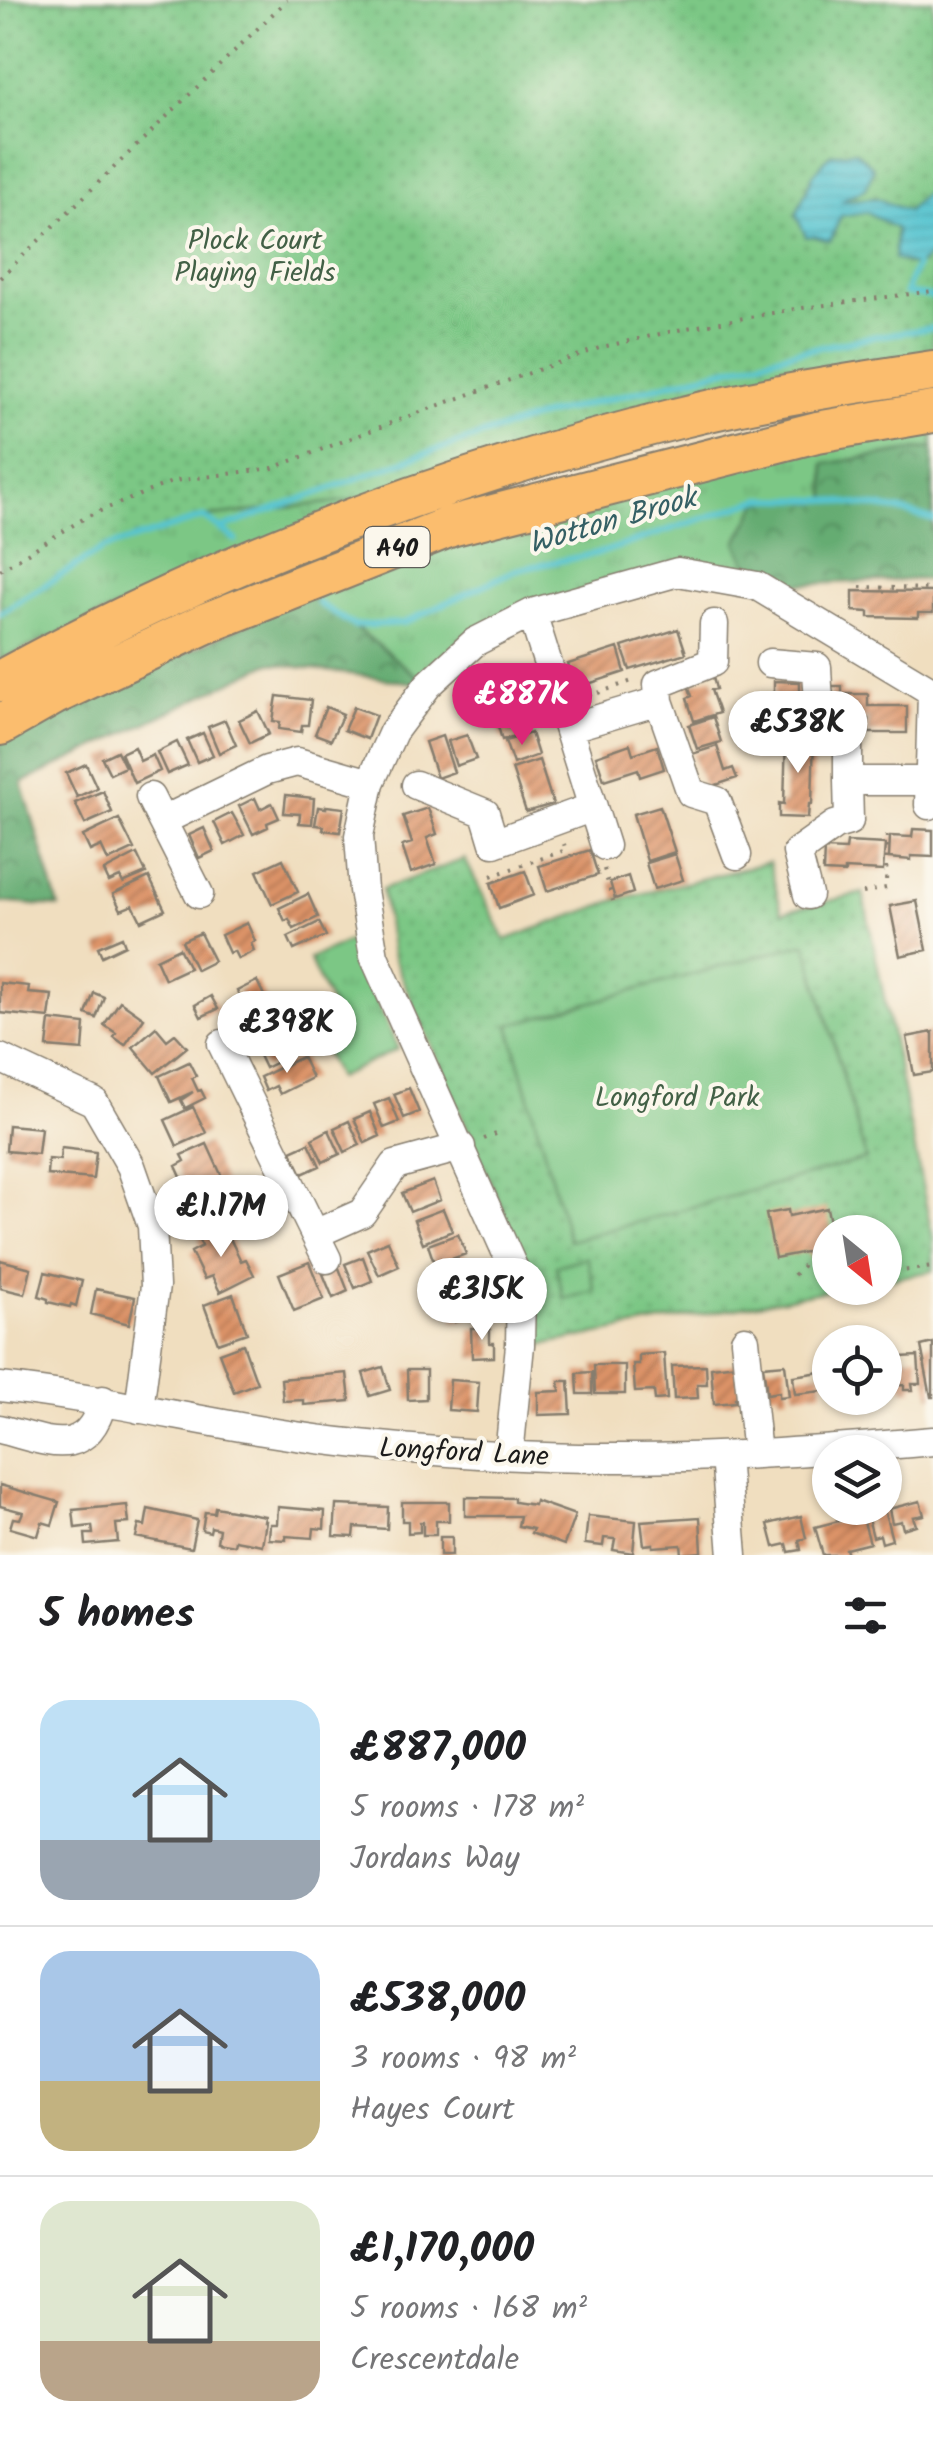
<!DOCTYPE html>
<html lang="en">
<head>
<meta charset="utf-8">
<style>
	body { margin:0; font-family:Kalam,sans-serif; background:#f2f2f2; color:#202124; height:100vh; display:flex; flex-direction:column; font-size:38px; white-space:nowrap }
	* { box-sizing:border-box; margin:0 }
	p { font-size:32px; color:#757577 }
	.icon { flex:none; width:55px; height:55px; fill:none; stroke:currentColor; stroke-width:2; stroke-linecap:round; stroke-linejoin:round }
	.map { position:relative; height:1555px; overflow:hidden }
	.details { display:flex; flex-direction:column; background:#fff; flex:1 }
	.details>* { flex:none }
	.needle { width:65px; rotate:150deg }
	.buttons { position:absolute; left:812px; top:1215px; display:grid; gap:20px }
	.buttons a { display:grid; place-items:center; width:90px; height:90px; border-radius:50%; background:#fff; box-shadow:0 2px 8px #0004; font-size:50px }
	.price { position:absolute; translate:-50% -85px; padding:0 22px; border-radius:35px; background:#fff; color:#222; font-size:32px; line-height:65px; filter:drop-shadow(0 2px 5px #0008) }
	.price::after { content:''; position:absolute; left:50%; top:60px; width:30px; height:22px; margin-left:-15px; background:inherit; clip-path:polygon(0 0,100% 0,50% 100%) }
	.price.current { background:#db2777; color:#fff }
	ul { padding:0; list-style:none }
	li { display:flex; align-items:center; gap:30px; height:250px; padding:0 40px }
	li+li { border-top:2px solid #e0e0e0 }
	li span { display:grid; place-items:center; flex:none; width:280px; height:200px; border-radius:30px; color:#555 }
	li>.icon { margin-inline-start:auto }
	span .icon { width:120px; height:120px; fill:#fffc; stroke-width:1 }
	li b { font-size:42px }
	h2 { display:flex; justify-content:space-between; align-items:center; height:120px; padding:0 40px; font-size:42px }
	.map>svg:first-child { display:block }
	.grass { fill:url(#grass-tufts); stroke:#4c7250; stroke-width:2.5 }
	.forest { fill:url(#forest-crowns); stroke:#406447; stroke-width:2.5 }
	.park { fill:url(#park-dots); stroke:#4c7250; stroke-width:2.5 }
	.pitch { fill:#7cc785; stroke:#4c7250; stroke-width:2.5 }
	.water { fill:url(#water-rules); stroke:#3a7076; stroke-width:2.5 }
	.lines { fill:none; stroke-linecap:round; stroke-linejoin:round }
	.stream { stroke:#57c4d0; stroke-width:6 }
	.building { fill:url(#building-hatch) }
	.minor-casing { stroke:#867d6e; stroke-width:31 }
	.highway-casing { stroke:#867d6e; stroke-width:44 }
	.path { stroke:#867d6e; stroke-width:4; stroke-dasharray:2.5 8; stroke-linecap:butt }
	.minor { stroke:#fff; stroke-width:28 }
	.highway { stroke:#fbbd6e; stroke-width:40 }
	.labels { text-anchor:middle; stroke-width:8; stroke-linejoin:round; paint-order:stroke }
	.shield { fill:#fbf7ec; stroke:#5f5e5a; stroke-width:2.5 }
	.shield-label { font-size:25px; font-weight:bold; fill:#1c1c1c }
	.park-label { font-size:28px; fill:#426046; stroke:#fbf7ec }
	.street-label { font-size:28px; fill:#1c1c1c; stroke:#fbf7ec }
	.water-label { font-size:30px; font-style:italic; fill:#345f64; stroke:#fbf7ec }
</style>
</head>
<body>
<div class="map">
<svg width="933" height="1555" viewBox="0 0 933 1555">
	<defs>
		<pattern id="grass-tufts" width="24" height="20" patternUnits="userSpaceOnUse" patternTransform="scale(2.5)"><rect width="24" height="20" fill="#7cc785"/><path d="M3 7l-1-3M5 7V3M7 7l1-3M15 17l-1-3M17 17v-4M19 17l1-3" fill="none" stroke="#6baa72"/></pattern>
		<pattern id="forest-crowns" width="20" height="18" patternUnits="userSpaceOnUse" patternTransform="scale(2.5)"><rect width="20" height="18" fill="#65ac72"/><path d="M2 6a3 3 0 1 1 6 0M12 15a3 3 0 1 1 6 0" fill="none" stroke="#528b5d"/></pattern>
		<pattern id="park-dots" width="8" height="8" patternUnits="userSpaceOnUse" patternTransform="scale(2.5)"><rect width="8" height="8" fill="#7cc785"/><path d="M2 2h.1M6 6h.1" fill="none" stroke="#6baa72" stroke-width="1.8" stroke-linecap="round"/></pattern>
		<pattern id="water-rules" width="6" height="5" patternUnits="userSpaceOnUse" patternTransform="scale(2.5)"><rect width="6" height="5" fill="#57c4d0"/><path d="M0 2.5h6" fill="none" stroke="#4ba8b2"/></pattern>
		<pattern id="building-hatch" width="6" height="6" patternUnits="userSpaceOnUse" patternTransform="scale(2.5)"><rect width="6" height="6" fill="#dc9367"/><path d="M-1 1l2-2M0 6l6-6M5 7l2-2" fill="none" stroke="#b27754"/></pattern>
	</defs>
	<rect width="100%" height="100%" fill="#fbf7ec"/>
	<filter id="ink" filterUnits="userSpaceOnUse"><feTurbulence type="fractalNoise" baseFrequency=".01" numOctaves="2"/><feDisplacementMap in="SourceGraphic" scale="20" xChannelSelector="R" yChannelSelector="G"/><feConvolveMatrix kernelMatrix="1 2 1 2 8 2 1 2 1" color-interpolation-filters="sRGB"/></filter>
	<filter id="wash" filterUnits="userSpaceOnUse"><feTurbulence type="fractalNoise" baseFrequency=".0048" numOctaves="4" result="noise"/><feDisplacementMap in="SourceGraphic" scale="40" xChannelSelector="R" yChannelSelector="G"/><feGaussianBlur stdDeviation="2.25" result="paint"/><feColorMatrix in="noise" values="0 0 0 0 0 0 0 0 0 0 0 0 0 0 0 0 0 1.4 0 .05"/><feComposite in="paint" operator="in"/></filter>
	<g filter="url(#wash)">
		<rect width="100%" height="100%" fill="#f0debf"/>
		<path class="grass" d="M 933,371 L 933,447 L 825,464 L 827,500 L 757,586 L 678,572 L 532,613 L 428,685 L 354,626 L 295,586 L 817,431 L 803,391 Z
			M 364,499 L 0,660 L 0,613 L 103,549 L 204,517 Z
			M 353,939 L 362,969 L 398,1049 L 337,1078 L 310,1021 L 333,1010 L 309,959 Z"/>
		<path class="forest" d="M 933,447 L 933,579 L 757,586 L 737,542 L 761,499 L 827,500 L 824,464 Z
			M 307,595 L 354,626 L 428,685 L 270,663 L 22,783 L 59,907 L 0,902 L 0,741 Z"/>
		<path class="park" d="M 0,0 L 933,0 L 933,371 L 364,499 L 204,517 L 103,549 L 0,613 Z
			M 465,859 L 505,940 L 613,901 L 769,862 L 782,912 L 863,893 L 933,1239 L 933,1271 L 885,1280 L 885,1232 L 830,1232 L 830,1288 L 842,1288 L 535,1346 L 536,1286 L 392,955 L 382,889 Z"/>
		<path class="pitch" d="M 806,943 L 866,1159 L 569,1241 L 509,1025 Z
			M 587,1257 L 595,1291 L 564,1299 L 556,1266 Z"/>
		<path class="water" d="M 855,151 L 874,168 L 866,188 L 841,201 L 876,198 L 907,211 L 925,193 L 933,190 L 933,254 L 916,266 L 894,259 L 896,229 L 867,212 L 841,216 L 830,241 L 813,236 L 806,237 L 796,215 L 813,175 L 831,154 Z"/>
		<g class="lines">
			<path class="stream" d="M 916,266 L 905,293 L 933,297
				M 220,529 L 415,457 L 544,415 L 789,353 L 870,337 L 933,328
				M 318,603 L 354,626 L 404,623 L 516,570 L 603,552 L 761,499 L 827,500 L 898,510 L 933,520
				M 0,613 L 103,549 L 204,517 L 236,540"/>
		</g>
		<g id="blocks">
			<path class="building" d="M 853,591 L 933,592 L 933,613 L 918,613 L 918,618 L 869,617 L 869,612 L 853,611 Z
				M 678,629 L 686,653 L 630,670 L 622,647 Z
				M 618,648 L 625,672 L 576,688 L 568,664 Z
				M 513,671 L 526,715 L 499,723 L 485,680 Z
				M 713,677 L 716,689 L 711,690 L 719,713 L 694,721 L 687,698 L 692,696 L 688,685 Z
				M 774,681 L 800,682 L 800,706 L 805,706 L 805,731 L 779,731 L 779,706 L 774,706 Z
				M 830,686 L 842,686 L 842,694 L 868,694 L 868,706 L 907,706 L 907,733 L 868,733 L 868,719 L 842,719 L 842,711 L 830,711 Z
				M 277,696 L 311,700 L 308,725 L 302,725 L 301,732 L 279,729 L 280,722 L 273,721 Z
				M 326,707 L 343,714 L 331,740 L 315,734 Z
				M 354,707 L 376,715 L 367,739 L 344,730 Z
				M 258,711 L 269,734 L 250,743 L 239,720 Z
				M 713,717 L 721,742 L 697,749 L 689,725 Z
				M 520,719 L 524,733 L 502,740 L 498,726 Z
				M 225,720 L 236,745 L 219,753 L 208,727 Z
				M 203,733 L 213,755 L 197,762 L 187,740 Z
				M 531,733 L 538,755 L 513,764 L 505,741 Z
				M 786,734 L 814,735 L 812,804 L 809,804 L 808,818 L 779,817 L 779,803 L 784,804 Z
				M 467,735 L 476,759 L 456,766 L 448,741 Z
				M 442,736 L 454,772 L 437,778 L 425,742 Z
				M 177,742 L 188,765 L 167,774 L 157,752 Z
				M 630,744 L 633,754 L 657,746 L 664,769 L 640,777 L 638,769 L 604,780 L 596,756 Z
				M 717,746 L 725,771 L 733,768 L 737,778 L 704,789 L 692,754 Z
				M 134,747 L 140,761 L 153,755 L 160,771 L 134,783 L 121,753 Z
				M 117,751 L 125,767 L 110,774 L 102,758 Z
				M 539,760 L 553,804 L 526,812 L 512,769 Z
				M 86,764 L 97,788 L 77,797 L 66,773 Z
				M 103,791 L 112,812 L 85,824 L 75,803 Z
				M 286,795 L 314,798 L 312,824 L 299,823 L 300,814 L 284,813 Z
				M 255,798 L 260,809 L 272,803 L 279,818 L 267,823 L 268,827 L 253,834 L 239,806 Z
				M 326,806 L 344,808 L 340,832 L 323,830 L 324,826 L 315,825 L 318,807 L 326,808 Z
				M 660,806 L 675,852 L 647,861 L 633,814 Z
				M 428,808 L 437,834 L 427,838 L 436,864 L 411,873 L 402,846 L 412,843 L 403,816 Z
				M 232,813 L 244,835 L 225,845 L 214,822 Z
				M 119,819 L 134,849 L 108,861 L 101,846 L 90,851 L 83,836 Z
				M 204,828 L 214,851 L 199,858 L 189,835 Z
				M 913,829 L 933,830 L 933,857 L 911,856 L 911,860 L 889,858 L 890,836 L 912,837 Z
				M 847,842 L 885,844 L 883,871 L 845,869 L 845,873 L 823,872 L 824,849 L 846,850 Z
				M 590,850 L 598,875 L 547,891 L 539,866 Z
				M 137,854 L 146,873 L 123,883 L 120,877 L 109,882 L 104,871 Z
				M 675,854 L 683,880 L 654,889 L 646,863 Z
				M 283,859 L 298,892 L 272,904 L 257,871 Z
				M 525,871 L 534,895 L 499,908 L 491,883 Z
				M 628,876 L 633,893 L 615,899 L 610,882 Z
				M 149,877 L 165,910 L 141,921 L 133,905 L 121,910 L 113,894 Z
				M 308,894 L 318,917 L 294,929 L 289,919 L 285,921 L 279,908 Z
				M 917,901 L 927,950 L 900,956 L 890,906 Z
				M 319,922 L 326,936 L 294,950 L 288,937 Z
				M 247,923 L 255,941 L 251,943 L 254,951 L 238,959 L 234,951 L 229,953 L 221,935 Z
				M 200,933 L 214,961 L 196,970 L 182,941 Z
				M 122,937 L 125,945 L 102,956 L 98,947 Z
				M 179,948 L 189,968 L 165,979 L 156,959 Z
				M 257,981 L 268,1004 L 238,1019 L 231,1004 L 241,999 L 237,991 Z
				M 0,983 L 29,986 L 28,993 L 52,995 L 49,1018 L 0,1013 Z
				M 94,993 L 104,997 L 96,1018 L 86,1014 Z
				M 211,996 L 218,1009 L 201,1017 L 195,1005 Z
				M 120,1001 L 144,1018 L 125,1045 L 114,1037 L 116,1033 L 104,1025 Z
				M 275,1007 L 285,1027 L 252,1043 L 242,1022 Z
				M 50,1020 L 85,1024 L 83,1050 L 47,1047 Z
				M 156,1027 L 167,1040 L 175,1034 L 187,1047 L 155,1073 L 133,1047 Z
				M 287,1031 L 297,1052 L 265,1068 L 255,1047 Z
				M 933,1032 L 933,1072 L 914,1075 L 907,1037 Z
				M 302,1057 L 312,1078 L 280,1094 L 276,1086 L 266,1091 L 260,1077 Z
				M 189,1062 L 196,1076 L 192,1078 L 198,1091 L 201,1090 L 205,1098 L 185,1108 L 181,1100 L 193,1092 L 171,1102 L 159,1076 Z
				M 409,1088 L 419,1112 L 404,1118 L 394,1094 Z
				M 389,1098 L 399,1122 L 384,1128 L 374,1104 Z
				M 193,1107 L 206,1133 L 177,1146 L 165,1120 Z
				M 370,1112 L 380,1136 L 365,1143 L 354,1119 Z
				M 349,1121 L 360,1145 L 345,1152 L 334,1128 Z
				M 8,1125 L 41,1128 L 38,1154 L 6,1151 Z
				M 329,1130 L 340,1154 L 323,1162 L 312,1139 Z
				M 309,1143 L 320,1166 L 302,1174 L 291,1151 Z
				M 207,1144 L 224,1181 L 215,1185 L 230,1220 L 205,1232 L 203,1226 L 193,1230 L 188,1218 L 183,1207 L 192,1203 L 190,1197 L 199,1192 L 195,1184 L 186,1188 L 176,1166 L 185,1161 L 182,1155 Z
				M 61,1148 L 96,1152 L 93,1179 L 47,1175 L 48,1159 L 60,1160 Z
				M 433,1181 L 440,1200 L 410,1212 L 402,1193 Z
				M 827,1208 L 832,1232 L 830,1258 L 816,1261 L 805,1252 L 775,1258 L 766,1214 L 788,1210 L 789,1216 Z
				M 443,1209 L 452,1231 L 423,1243 L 414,1220 Z
				M 224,1226 L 241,1261 L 246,1259 L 254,1275 L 220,1292 L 212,1276 L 204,1279 L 191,1252 L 202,1246 L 198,1239 Z
				M 458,1234 L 466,1254 L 446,1261 L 449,1267 L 437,1271 L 428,1245 Z
				M 388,1241 L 399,1266 L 379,1275 L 367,1250 Z
				M 363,1257 L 372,1281 L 355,1288 L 345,1264 Z
				M 0,1260 L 31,1268 L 25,1294 L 0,1288 Z
				M 309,1262 L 324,1299 L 294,1311 L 279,1274 Z
				M 476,1267 L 483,1284 L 453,1295 L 446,1279 Z
				M 339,1268 L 348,1291 L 333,1298 L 323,1274 Z
				M 45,1272 L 82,1281 L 76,1306 L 71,1304 L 70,1307 L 48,1302 L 48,1299 L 39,1296 Z
				M 96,1289 L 135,1297 L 129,1324 L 91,1314 Z
				M 475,1289 L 484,1311 L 455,1322 L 447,1301 Z
				M 233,1294 L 247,1333 L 218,1343 L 204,1305 Z
				M 471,1328 L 490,1328 L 490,1343 L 494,1343 L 494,1357 L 472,1358 Z
				M 933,1343 L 933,1397 L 931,1397 L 921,1346 Z
				M 243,1344 L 257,1383 L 234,1392 L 219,1353 Z
				M 664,1353 L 667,1399 L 655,1400 L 654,1391 L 635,1392 L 633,1364 L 639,1364 L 639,1355 Z
				M 918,1356 L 920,1384 L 912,1384 L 913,1390 L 904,1390 L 904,1385 L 885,1386 L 885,1367 L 900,1366 L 900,1357 Z
				M 738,1364 L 741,1397 L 735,1398 L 735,1402 L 714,1404 L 711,1367 Z
				M 785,1364 L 789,1396 L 779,1397 L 779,1392 L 767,1394 L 763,1366 Z
				M 594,1365 L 625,1365 L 625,1394 L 595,1394 Z
				M 706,1365 L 707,1384 L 697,1384 L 698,1398 L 674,1399 L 672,1366 Z
				M 383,1367 L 390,1390 L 370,1396 L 363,1373 Z
				M 407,1370 L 426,1370 L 426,1399 L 408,1400 Z
				M 592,1372 L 592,1394 L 578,1394 L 577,1373 Z
				M 821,1372 L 823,1391 L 795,1394 L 793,1376 Z
				M 347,1373 L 350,1401 L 304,1405 L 304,1400 L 283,1401 L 281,1379 Z
				M 450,1380 L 479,1382 L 477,1412 L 448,1410 Z
				M 559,1381 L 569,1381 L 571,1414 L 538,1415 L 538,1392 L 560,1391 Z
				M 0,1485 L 59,1502 L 52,1525 L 42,1522 L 38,1536 L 10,1528 L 13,1518 L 20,1519 L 23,1512 L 0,1506 Z
				M 465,1497 L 514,1498 L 514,1502 L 534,1505 L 535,1501 L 575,1515 L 564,1545 L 531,1533 L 533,1529 L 518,1526 L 520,1516 L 465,1516 Z
				M 920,1501 L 924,1515 L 913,1517 L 916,1525 L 903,1529 L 901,1521 L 892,1523 L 889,1509 Z
				M 402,1502 L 449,1502 L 449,1521 L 436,1521 L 436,1535 L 423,1535 L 423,1522 L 420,1522 L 420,1532 L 408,1533 L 408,1521 L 402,1521 Z
				M 127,1505 L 129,1523 L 116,1524 L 118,1542 L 86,1545 L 85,1534 L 93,1534 L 92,1526 L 75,1528 L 73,1510 Z
				M 336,1505 L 388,1507 L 387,1529 L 355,1527 L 354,1537 L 334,1536 Z
				M 215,1507 L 265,1516 L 264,1521 L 266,1521 L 262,1545 L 235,1540 L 234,1545 L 217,1542 L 219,1529 L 211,1527 L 210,1532 L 202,1530 L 205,1512 L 214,1513 Z
				M 278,1507 L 325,1511 L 324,1529 L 314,1528 L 313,1538 L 286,1536 L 286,1540 L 269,1539 L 270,1524 L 277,1524 Z
				M 148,1509 L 197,1520 L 191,1548 L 136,1537 L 139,1525 L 145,1526 Z
				M 884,1509 L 892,1540 L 882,1543 L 880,1535 L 873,1537 L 867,1514 Z
				M 862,1515 L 870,1543 L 846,1549 L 848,1555 L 823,1555 L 815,1527 Z
				M 588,1516 L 636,1521 L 633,1553 L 613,1550 L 615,1539 L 604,1538 L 603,1546 L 585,1544 Z
				M 801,1516 L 806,1538 L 799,1540 L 801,1550 L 789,1552 L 787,1544 L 774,1547 L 768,1524 Z
				M 700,1517 L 702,1552 L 682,1554 L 681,1545 L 653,1547 L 653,1544 L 644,1545 L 641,1521 Z
				M 440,1537 L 452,1537 L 452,1555 L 440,1555 Z"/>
		</g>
	</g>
	<g filter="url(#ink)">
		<use href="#blocks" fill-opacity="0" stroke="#867d6e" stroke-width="2.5"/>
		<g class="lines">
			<defs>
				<path id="minor" d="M 532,613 L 605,846
					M 770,663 L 817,667 C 819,706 817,719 848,746 L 848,781
					M 659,701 L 658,684 L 713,662 L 714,624
					M 568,728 L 659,701 L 691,793 L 717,801 L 737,855
					M 416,785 L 485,813 L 494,843 L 593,807
					M 150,797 L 162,821
					M 929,805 L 932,692
					M 199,894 L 162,821 L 267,770 L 297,762 L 370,783
					M 808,895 L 797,852 L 835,825 L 849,821 L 848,781 L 930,781
					M 222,1044 L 327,1259
					M 0,1058 L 94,1102 L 131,1166 L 152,1226 L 155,1286 L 139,1409
					M 315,1234 L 362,1213 L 395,1165 L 461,1147
					M 745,1340 L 757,1454
					M 0,1387 C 121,1400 238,1432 359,1444 C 446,1453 535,1459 623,1458 C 727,1458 830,1450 933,1441
					M 0,1429 C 46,1440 87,1463 103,1400
					M 509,1455 L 520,1345 L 521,1285 L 374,956 L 363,890 L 359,836 L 370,783 L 393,732 L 428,685 L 475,642 L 532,613 L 678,572 L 757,586 L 933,692
					M 725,1456 L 733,1555"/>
				<path id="highway" d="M 0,681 C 213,564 443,476 679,418 C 763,397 848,384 933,371
					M 0,725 L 53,695 L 204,624 L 451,526 L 817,432 L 933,412"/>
			</defs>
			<use href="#minor" class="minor-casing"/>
			<use href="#highway" class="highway-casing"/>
			<path class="path" d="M 0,278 L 287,0
				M 0,570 L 88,516 L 174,481 L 273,468 L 409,416 L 602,347 L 687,328 L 795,309 L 933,291
				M 860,587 L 933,589
				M 598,693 L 635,680
				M 604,869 L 613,901
				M 491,876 L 566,850 L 564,844
				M 863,893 L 886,888 L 887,829
				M 484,1139 L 496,1134
				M 826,1269 L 830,1272
				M 885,1273 L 933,1267
				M 794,1275 L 811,1256"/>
			<use href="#minor" class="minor"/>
			<use href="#highway" class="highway"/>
		</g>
	</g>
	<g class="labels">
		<rect class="shield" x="364.5" y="527" width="65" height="40" rx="8"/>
		<g class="shield-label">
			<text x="397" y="556">A40</text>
		</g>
		<g class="park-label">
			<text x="255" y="249">Plock Court<tspan x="255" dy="32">Playing Fields</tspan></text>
			<text x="677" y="1106">Longford Park</text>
		</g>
		<g class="street-label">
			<text transform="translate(464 1451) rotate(3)" y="10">Longford Lane</text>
		</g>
		<g class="water-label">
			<text transform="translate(612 520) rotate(-16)" y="10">Wotton Brook</text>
		</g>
	</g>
</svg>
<div class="buttons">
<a><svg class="needle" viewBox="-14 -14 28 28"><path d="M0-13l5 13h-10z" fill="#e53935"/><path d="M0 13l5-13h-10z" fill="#757577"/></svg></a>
<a><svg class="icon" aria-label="locate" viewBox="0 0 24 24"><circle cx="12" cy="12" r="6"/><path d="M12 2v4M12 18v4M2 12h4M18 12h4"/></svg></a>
<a><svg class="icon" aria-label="layers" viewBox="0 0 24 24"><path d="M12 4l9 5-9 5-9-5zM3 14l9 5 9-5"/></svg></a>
</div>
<b class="price current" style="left:522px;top:748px">£887K</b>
<b class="price" style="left:798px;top:776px">£538K</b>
<b class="price" style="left:287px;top:1076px">£398K</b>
<b class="price" style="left:221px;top:1260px">£1.17M</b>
<b class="price" style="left:482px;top:1343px">£315K</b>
</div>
<section class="details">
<h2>5 homes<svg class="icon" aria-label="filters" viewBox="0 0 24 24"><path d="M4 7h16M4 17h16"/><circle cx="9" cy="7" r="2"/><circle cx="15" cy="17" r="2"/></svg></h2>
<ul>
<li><span style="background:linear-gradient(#bfe0f5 70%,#9aa5b1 0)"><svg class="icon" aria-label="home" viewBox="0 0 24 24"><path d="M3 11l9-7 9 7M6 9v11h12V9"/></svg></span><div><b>£887,000</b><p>5 rooms · 178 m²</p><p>Jordans Way</p></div></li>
<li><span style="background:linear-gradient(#a9c7e8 65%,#c2b280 0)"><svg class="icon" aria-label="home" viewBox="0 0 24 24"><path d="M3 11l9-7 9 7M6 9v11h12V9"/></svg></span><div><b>£538,000</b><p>3 rooms · 98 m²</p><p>Hayes Court</p></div></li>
<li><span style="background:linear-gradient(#dfe7d0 70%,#b9a48a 0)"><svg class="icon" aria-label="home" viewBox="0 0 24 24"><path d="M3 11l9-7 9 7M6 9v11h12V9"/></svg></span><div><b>£1,170,000</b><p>5 rooms · 168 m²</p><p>Crescentdale</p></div></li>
</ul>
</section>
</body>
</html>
